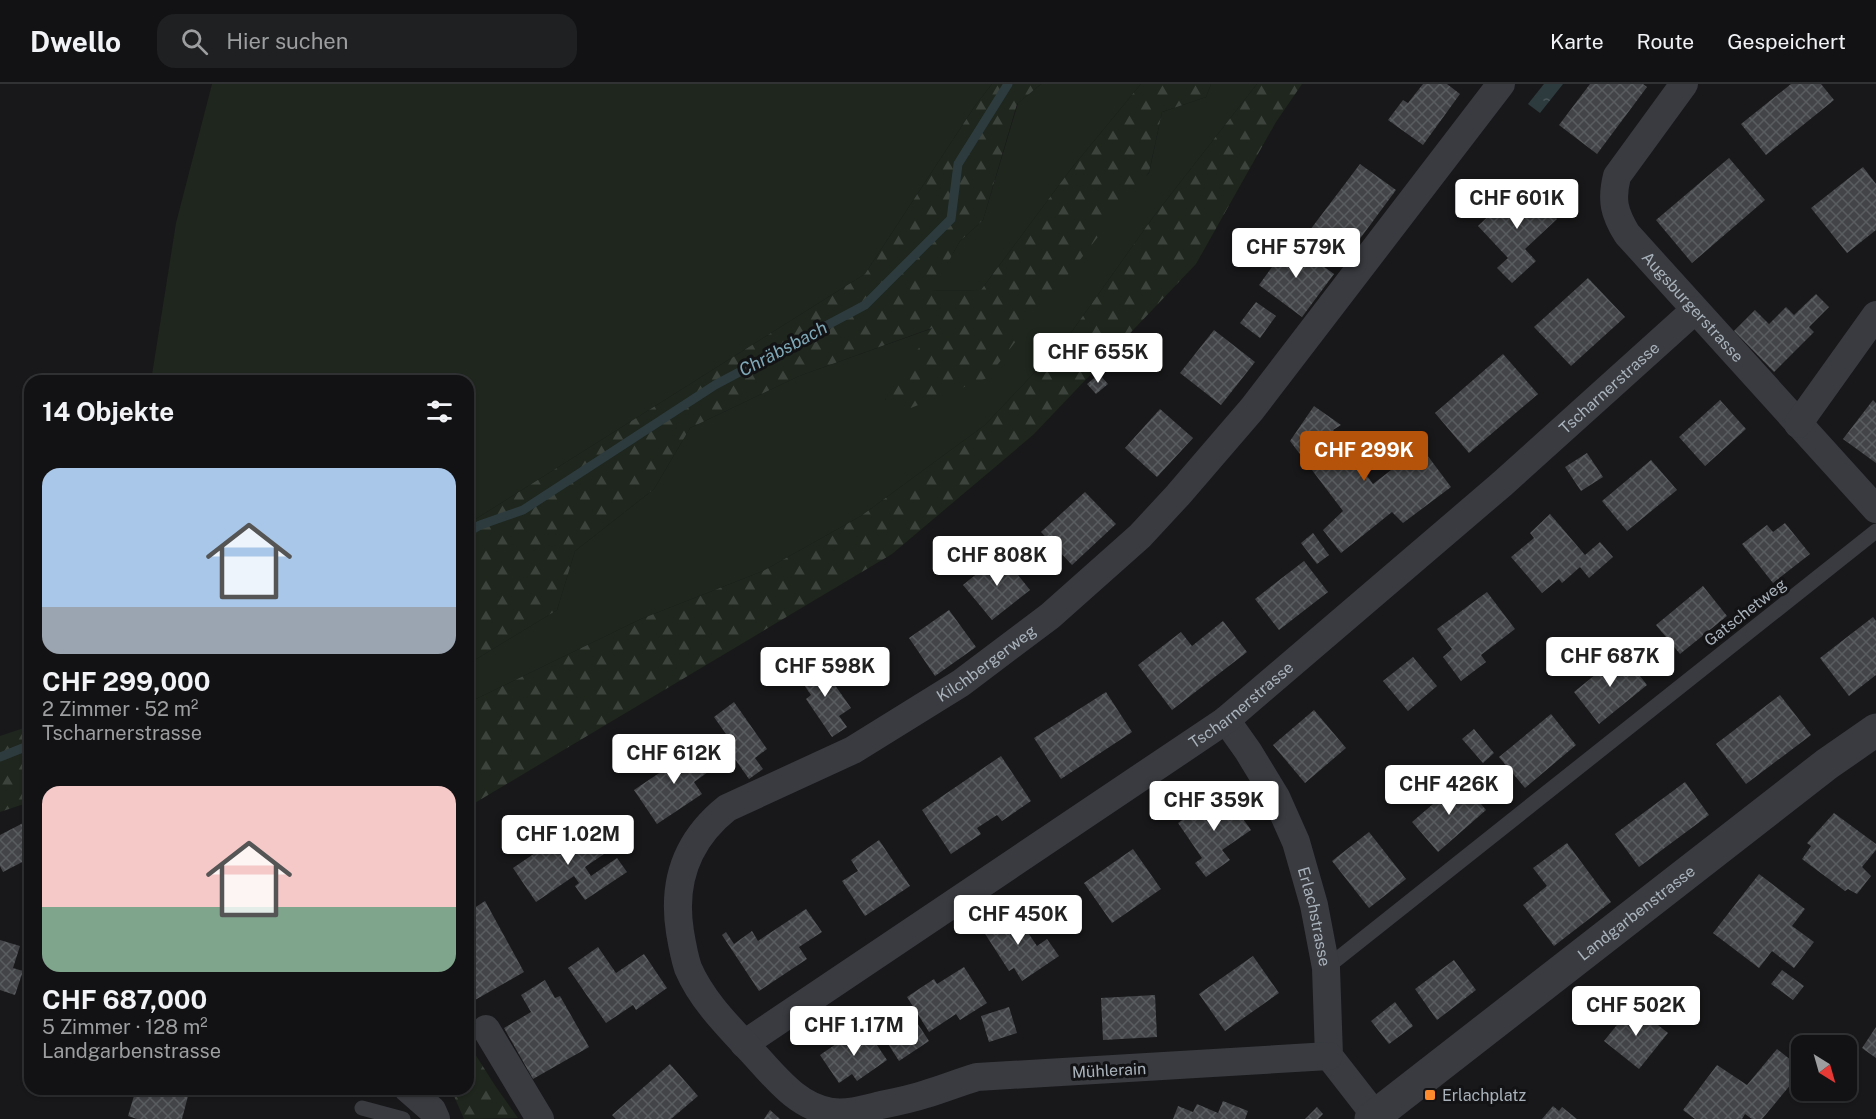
<!DOCTYPE html>
<html lang="de">
<head>
<meta charset="utf-8">
<style>
	body { margin:0; font-family:"Public Sans",sans-serif; background:#1f2022; color:#f1f3f6; height:100vh; display:flex; flex-direction:column; font-size:22px; white-space:nowrap }
	* { box-sizing:border-box; margin:0 }
	p { font-size:20px; color:#9c9ea0 }
	.icon { flex:none; width:33px; height:33px; fill:none; stroke:currentColor; stroke-width:2; stroke-linecap:round; stroke-linejoin:round }
	.map { position:relative; flex:1; overflow:hidden }
	.details { position:absolute; left:24px; top:291px; width:450px; height:720px; display:flex; flex-direction:column; background:#121214; border-radius:18px; box-shadow:0 2px 4px #0004,0 0 0 2px #313234 }
	.details>* { flex:none }
	.needle { width:39px; rotate:143deg }
	.fabs { position:absolute; left:1791px; top:951px; display:grid; gap:12px }
	.fabs a { display:grid; place-items:center; width:66px; height:66px; border-radius:12px; background:#121214; box-shadow:0 2px 4px #0004,0 0 0 2px #313234; font-size:30px }
	.price { position:absolute; translate:-50% -51px; padding:0 14px; border-radius:6px; background:#fff; color:#222; font-size:20px; line-height:39px; filter:drop-shadow(0 2px 3px #0008) }
	.price::after { content:''; position:absolute; left:50%; top:36px; width:18px; height:14px; margin-left:-9px; background:inherit; clip-path:polygon(0 0,100% 0,50% 100%) }
	.price.selected { background:#b45309; color:#fff }
	ul { padding:0; list-style:none }
	li { display:grid; align-content:center; gap:12px; height:318px; padding:0 18px }
	li span { display:grid; place-items:center; height:186px; border-radius:18px; color:#555 }
	li>.icon { margin-inline-start:auto }
	span .icon { width:108px; height:108px; fill:#fffc; stroke-width:1 }
	li b { font-size:26px }
	h2 { display:flex; justify-content:space-between; align-items:center; height:72px; padding:0 18px; font-size:26px }
	header { display:flex; align-items:center; gap:36px; box-sizing:border-box; height:84px; padding:0 30px; background:#121214; border-bottom:2px solid #313234 }
	header strong { font-size:28px }
	nav { display:flex; gap:33px; margin-inline-start:auto; font-size:21px }
	.search { width:420px; height:54px; background:#1f2022; display:flex; align-items:center; gap:15px; box-sizing:border-box; padding:0 21px; border-radius:18px; color:#9c9ea0; font-size:22px }
	.map>svg:first-child { display:block }
	.grass { fill:#1e261d }
	.forest { fill:url(#forest-firs) }
	.water { fill:url(#water-ripples) }
	.lines { fill:none; stroke-linecap:round; stroke-linejoin:round }
	.stream { stroke:#2d3b3f; stroke-width:9 }
	.building { fill:url(#building-cross-hatch) }
	.service { stroke:#393b40; stroke-width:15 }
	.minor { stroke:#393b40; stroke-width:28 }
	.tertiary { stroke:#393b40; stroke-width:33 }
	.poi-dot { fill:#fd8b2d; stroke:#131315; stroke-width:2 }
	.labels { text-anchor:middle; stroke-width:6; stroke-linejoin:round; paint-order:stroke }
	.street-label { font-size:16px; fill:#a9b2bb; stroke:#131315 }
	.poi-label { font-size:16px; fill:#a9b2bb; stroke:#131315; text-anchor:start }
	.water-label { font-size:18px; font-style:italic; fill:#7fa9b8; stroke:#131315 }
</style>
</head>
<body>
<header>
<strong>Dwello</strong>
<div class="search"><svg class="icon" aria-label="search" viewBox="0 0 24 24"><circle cx="10" cy="10" r="6"/><path d="M15 15l6 6"/></svg>Hier suchen</div>
<nav><a>Karte</a><a>Route</a><a>Gespeichert</a></nav>
</header>
<div class="map">
<svg width="1876" height="1035" viewBox="0 0 1876 1035">
	<defs>
		<pattern id="forest-firs" width="22" height="20" patternUnits="userSpaceOnUse" patternTransform="scale(1.5)"><rect width="22" height="20" fill="#1e261d"/><path d="M5 1l3.5 6h-7zM16 11l3.5 6h-7z" fill="#3c433c"/></pattern>
		<pattern id="water-ripples" width="26" height="14" patternUnits="userSpaceOnUse" patternTransform="scale(1.5)"><rect width="26" height="14" fill="#2d3b3f"/><path d="M2 4q2-2 4 0t4 0M15 11q2-2 4 0t4 0" fill="none" stroke="#495559"/></pattern>
		<pattern id="building-cross-hatch" width="8" height="8" patternUnits="userSpaceOnUse" patternTransform="scale(1.5)"><rect width="8" height="8" fill="#424447"/><path d="M0 0l8 8M0 8l8-8" fill="none" stroke="#5a5d60"/></pattern>
	</defs>
	<rect width="100%" height="100%" fill="#18181a"/>
	<path class="grass" d="M 212,0 L 992,0 L 975,22 L 865,190 L 468,440 L 468,297 L 151,297 L 176,139 Z
		M 1041,0 L 1141,0 L 1071,85 L 981,206 L 931,207 L 960,157 L 983,136 L 1018,19 Z
		M 1211,0 L 1257,0 L 1154,132 L 1068,253 L 985,341 L 861,432 L 763,487 L 641,535 L 468,619 L 468,580 L 557,526 L 575,467 L 654,405 L 690,344 L 799,292 L 933,244 L 885,316 L 1149,89 L 1162,28 L 1206,13 Z"/>
	<path class="forest" d="M 992,0 L 1041,0 L 1017,20 L 983,136 L 960,157 L 932,207 L 981,206 L 1071,85 L 1141,0 L 1211,0 L 1206,13 L 1162,28 L 1149,88 L 987,294 L 903,327 L 885,315 L 932,244 L 799,292 L 690,344 L 654,405 L 575,467 L 557,526 L 468,580 L 468,440 L 865,190 L 975,22 Z
		M 1257,0 L 1302,0 L 1276,38 L 1196,180 L 1033,351 L 892,470 L 468,723 L 468,619 L 641,535 L 763,487 L 861,432 L 985,341 L 1068,253 L 1154,132 Z
		M 30,642 L 30,718 L 0,728 L 0,652 Z
		M 468,959 L 496,1003 L 518,1034 L 464,1035 L 451,1005 L 468,1005 Z"/>
	<path class="water" d="M 1544,0 L 1563,0 L 1540,29 L 1528,20 Z"/>
	<g class="lines">
		<path class="stream" d="M 468,448 L 480,441 L 523,426 L 715,301 L 865,221 L 951,135 L 958,80 L 1008,0
			M 0,673 L 30,661"/>
	</g>
	<path class="building" d="M 1423,0 L 1447,0 L 1460,10 L 1423,61 L 1388,36 L 1403,16 L 1408,19 Z
		M 1590,0 L 1643,0 L 1647,3 L 1597,70 L 1559,41 Z
		M 1791,0 L 1821,0 L 1834,16 L 1766,71 L 1741,40 Z
		M 1729,74 L 1765,116 L 1692,179 L 1656,136 Z
		M 1360,80 L 1396,106 L 1356,160 L 1346,153 L 1336,166 L 1310,146 Z
		M 1863,83 L 1876,100 L 1876,146 L 1847,169 L 1811,124 Z
		M 1523,99 L 1557,135 L 1525,165 L 1536,177 L 1512,199 L 1497,184 L 1508,174 L 1478,142 Z
		M 1290,158 L 1334,190 L 1302,233 L 1259,201 Z
		M 1588,194 L 1625,233 L 1571,282 L 1534,243 Z
		M 1816,210 L 1829,223 L 1809,243 L 1814,248 L 1774,288 L 1734,247 L 1755,226 L 1769,240 L 1786,223 L 1794,231 Z
		M 1256,218 L 1276,232 L 1260,254 L 1240,239 Z
		M 1214,246 L 1255,278 L 1221,321 L 1180,289 Z
		M 1503,270 L 1538,310 L 1469,369 L 1435,329 Z
		M 1099,290 L 1108,300 L 1096,310 L 1087,300 Z
		M 1720,316 L 1746,345 L 1705,382 L 1679,353 Z
		M 1873,316 L 1876,319 L 1876,379 L 1843,355 Z
		M 1314,322 L 1341,341 L 1333,346 L 1373,400 L 1421,363 L 1451,403 L 1403,439 L 1392,428 L 1341,469 L 1323,446 L 1343,427 L 1290,357 Z
		M 1160,325 L 1193,354 L 1157,393 L 1125,364 Z
		M 1587,369 L 1603,393 L 1581,407 L 1565,383 Z
		M 1651,376 L 1677,406 L 1627,447 L 1602,417 Z
		M 1085,408 L 1116,440 L 1072,481 L 1041,448 Z
		M 1550,430 L 1585,471 L 1600,458 L 1613,473 L 1589,494 L 1580,483 L 1562,499 L 1559,495 L 1542,509 L 1511,473 L 1534,454 L 1530,449 Z
		M 1785,439 L 1810,470 L 1773,499 L 1742,460 L 1767,441 L 1773,448 Z
		M 1313,449 L 1329,471 L 1317,480 L 1301,459 Z
		M 1001,470 L 1030,506 L 992,536 L 963,501 Z
		M 1304,477 L 1328,508 L 1279,546 L 1255,515 Z
		M 1703,502 L 1727,532 L 1680,570 L 1656,541 Z
		M 1487,508 L 1515,545 L 1481,571 L 1486,578 L 1461,597 L 1443,573 L 1452,565 L 1437,545 Z
		M 949,526 L 976,563 L 935,592 L 909,554 Z
		M 1873,533 L 1876,537 L 1876,591 L 1849,612 L 1820,574 Z
		M 1223,537 L 1247,568 L 1172,626 L 1138,581 L 1181,548 L 1192,562 Z
		M 1622,569 L 1647,601 L 1599,640 L 1574,608 Z
		M 1413,573 L 1437,602 L 1408,627 L 1383,597 Z
		M 818,577 L 851,624 L 839,632 L 847,643 L 832,653 L 806,615 L 811,611 L 797,591 Z
		M 1106,608 L 1132,648 L 1061,695 L 1034,654 Z
		M 1780,611 L 1811,651 L 1746,700 L 1716,660 Z
		M 734,618 L 767,665 L 755,674 L 763,685 L 749,695 L 722,657 L 728,653 L 714,633 Z
		M 1314,626 L 1346,664 L 1305,699 L 1273,661 Z
		M 1551,630 L 1576,661 L 1525,704 L 1499,673 Z
		M 1474,645 L 1494,669 L 1483,679 L 1462,655 Z
		M 693,659 L 711,686 L 694,698 L 702,710 L 657,740 L 634,706 L 677,677 L 673,672 Z
		M 1001,672 L 1031,717 L 1002,737 L 997,731 L 977,744 L 981,750 L 951,770 L 922,726 Z
		M 1461,696 L 1486,726 L 1438,768 L 1412,738 Z
		M 1685,698 L 1709,731 L 1639,783 L 1615,750 Z
		M 1223,707 L 1251,746 L 1222,766 L 1230,776 L 1206,793 L 1195,779 L 1202,774 L 1178,739 Z
		M 1834,729 L 1876,760 L 1876,766 L 1862,783 L 1871,792 L 1857,810 L 1848,805 L 1845,807 L 1802,775 L 1811,762 L 1807,759 Z
		M 27,737 L 30,744 L 30,774 L 3,788 L 0,782 L 0,751 Z
		M 589,741 L 607,768 L 585,783 L 591,792 L 617,774 L 627,788 L 585,816 L 575,802 L 579,799 L 574,792 L 536,818 L 513,784 L 563,750 L 567,757 Z
		M 1369,748 L 1406,795 L 1369,824 L 1332,777 Z
		M 879,756 L 910,802 L 865,832 L 842,797 L 858,787 L 851,776 Z
		M 1567,759 L 1611,818 L 1554,862 L 1523,821 L 1547,802 L 1533,784 Z
		M 1133,765 L 1161,805 L 1112,839 L 1084,799 Z
		M 1759,790 L 1805,825 L 1792,842 L 1814,858 L 1794,884 L 1772,867 L 1759,884 L 1713,849 Z
		M 485,817 L 524,888 L 468,920 L 468,828 Z
		M 806,825 L 822,848 L 799,863 L 807,875 L 759,907 L 722,851 L 726,848 L 734,860 L 752,847 L 758,857 Z
		M 1012,825 L 1037,862 L 1047,855 L 1059,872 L 1022,897 L 1014,884 L 1009,887 L 982,845 Z
		M 0,856 L 20,862 L 13,884 L 23,887 L 15,911 L 0,906 Z
		M 598,863 L 616,889 L 644,870 L 667,904 L 636,926 L 633,921 L 606,939 L 568,884 Z
		M 1253,872 L 1279,909 L 1225,947 L 1199,910 Z
		M 1454,876 L 1476,906 L 1437,936 L 1415,905 Z
		M 964,883 L 987,919 L 960,936 L 956,930 L 929,948 L 907,913 L 934,895 L 937,900 Z
		M 1782,886 L 1804,902 L 1793,916 L 1771,900 Z
		M 545,896 L 555,914 L 560,912 L 589,963 L 533,995 L 504,944 L 531,928 L 521,911 Z
		M 1155,911 L 1157,953 L 1103,956 L 1101,914 Z
		M 1395,918 L 1413,942 L 1389,960 L 1371,937 Z
		M 1633,921 L 1668,949 L 1639,985 L 1604,957 Z
		M 1009,923 L 1017,949 L 989,958 L 981,932 Z
		M 912,931 L 929,957 L 899,977 L 881,949 Z
		M 1876,943 L 1876,974 L 1862,964 Z
		M 866,945 L 887,976 L 857,997 L 852,990 L 839,999 L 820,971 L 849,951 L 852,955 Z
		M 1777,965 L 1802,985 L 1802,987 L 1762,1035 L 1752,1035 L 1745,1030 L 1742,1035 L 1695,1035 L 1683,1026 L 1717,981 L 1747,1001 Z
		M 670,980 L 698,1012 L 671,1035 L 616,1035 L 612,1031 Z
		M 136,1005 L 165,1005 L 188,1012 L 182,1035 L 137,1035 L 128,1032 Z
		M 1223,1017 L 1248,1027 L 1245,1035 L 1173,1035 L 1178,1022 L 1193,1028 L 1197,1020 L 1218,1029 Z
		M 1553,1022 L 1559,1027 L 1562,1023 L 1577,1035 L 1542,1035 Z
		M 1317,1023 L 1323,1030 L 1318,1035 L 1305,1035 Z
		M 770,1026 L 780,1035 L 764,1035 Z"/>
	<g class="lines">
		<path class="service" d="M 1326,884 L 1876,447
			M 362,1024 L 403,1035"/>
		<g class="minor">
			<path id="s1" d="M 1684,0 L 1617,92 C 1611,116 1614,129 1627,150 L 1876,425"/>
			<path d="M 1798,340 L 1876,231"/>
			<path id="s2" d="M 1226,636 L 1248,667 L 1276,713 L 1296,758 L 1314,821 L 1326,884 L 1329,972 L 1375,1031"/>
			<path d="M 486,945 L 540,1035"/>
			<path id="s3" d="M 744,960 L 1226,636 L 1502,400 L 1695,226"/>
			<path id="s4" d="M 1329,972 L 977,993 C 960,998 943,1005 926,1010 C 911,1015 896,1018 881,1021 C 865,1025 849,1030 832,1028 C 798,1023 776,994 754,970 C 730,944 702,917 688,884 C 684,872 682,860 680,848 C 672,798 687,756 727,724 L 853,666 L 961,599 L 1050,532 L 1140,452 L 1178,411 L 1252,325 L 1501,0"/>
			<path d="M 408,1005 L 432,1026 L 436,1035"/>
		</g>
		<path class="tertiary" id="s5" d="M 1371,1035 L 1827,680 L 1876,646"/>
	</g>
	<rect class="poi-dot" x="1424" y="1005" width="12" height="12" rx="3"/>
	<g class="labels">
		<g class="street-label">
			<text dy="6" stroke="none"><textPath href="#s1" startOffset="273">Augsburgerstrasse</textPath></text>
			<text dy="6" stroke="none"><textPath href="#s3" startOffset="1088">Tscharnerstrasse</textPath></text>
			<text transform="translate(1745 528) rotate(-38)" y="6">Gatschetweg</text>
			<text dy="6" stroke="none"><textPath href="#s4" startOffset="1185">Kilchbergerweg</textPath></text>
			<text dy="6" stroke="none"><textPath href="#s3" startOffset="602">Tscharnerstrasse</textPath></text>
			<text dy="6" stroke="none"><textPath href="#s5" startOffset="336">Landgarbenstrasse</textPath></text>
			<text dy="6" stroke="none"><textPath href="#s2" startOffset="218">Erlachstrasse</textPath></text>
			<text transform="translate(1109 986) rotate(-3)" y="6">Mühlerain</text>
		</g>
		<g class="poi-label">
			<text x="1442" y="1017">Erlachplatz</text>
		</g>
		<g class="water-label">
			<text transform="translate(783 265) rotate(-28)" y="6">Chräbsbach</text>
		</g>
	</g>
</svg>
<div class="fabs">
<a><svg class="needle" viewBox="-14 -14 28 28"><path d="M0-13l5 13h-10z" fill="#e53935"/><path d="M0 13l5-13h-10z" fill="#9c9ea0"/></svg></a>
</div>
<b class="price" style="left:1517px;top:146px">CHF 601K</b>
<b class="price" style="left:1296px;top:195px">CHF 579K</b>
<b class="price" style="left:1098px;top:300px">CHF 655K</b>
<b class="price selected" style="left:1364px;top:398px">CHF 299K</b>
<b class="price" style="left:997px;top:503px">CHF 808K</b>
<b class="price" style="left:1610px;top:604px">CHF 687K</b>
<b class="price" style="left:825px;top:614px">CHF 598K</b>
<b class="price" style="left:674px;top:701px">CHF 612K</b>
<b class="price" style="left:1449px;top:732px">CHF 426K</b>
<b class="price" style="left:1214px;top:748px">CHF 359K</b>
<b class="price" style="left:568px;top:782px">CHF 1.02M</b>
<b class="price" style="left:1018px;top:862px">CHF 450K</b>
<b class="price" style="left:1636px;top:953px">CHF 502K</b>
<b class="price" style="left:854px;top:973px">CHF 1.17M</b>
<section class="details">
<h2>14 Objekte<svg class="icon" aria-label="filters" viewBox="0 0 24 24"><path d="M4 7h16M4 17h16"/><circle cx="9" cy="7" r="2"/><circle cx="15" cy="17" r="2"/></svg></h2>
<ul>
<li><span style="background:linear-gradient(#a9c7e8 75%,#9aa5b1 0)"><svg class="icon" aria-label="home" viewBox="0 0 24 24"><path d="M3 11l9-7 9 7M6 9v11h12V9"/></svg></span><div><b>CHF 299,000</b><p>2 Zimmer · 52 m²</p><p>Tscharnerstrasse</p></div></li>
<li><span style="background:linear-gradient(#f6c9c9 65%,#7fa58c 0)"><svg class="icon" aria-label="home" viewBox="0 0 24 24"><path d="M3 11l9-7 9 7M6 9v11h12V9"/></svg></span><div><b>CHF 687,000</b><p>5 Zimmer · 128 m²</p><p>Landgarbenstrasse</p></div></li>
</ul>
</section>
</div>
</body>
</html>
